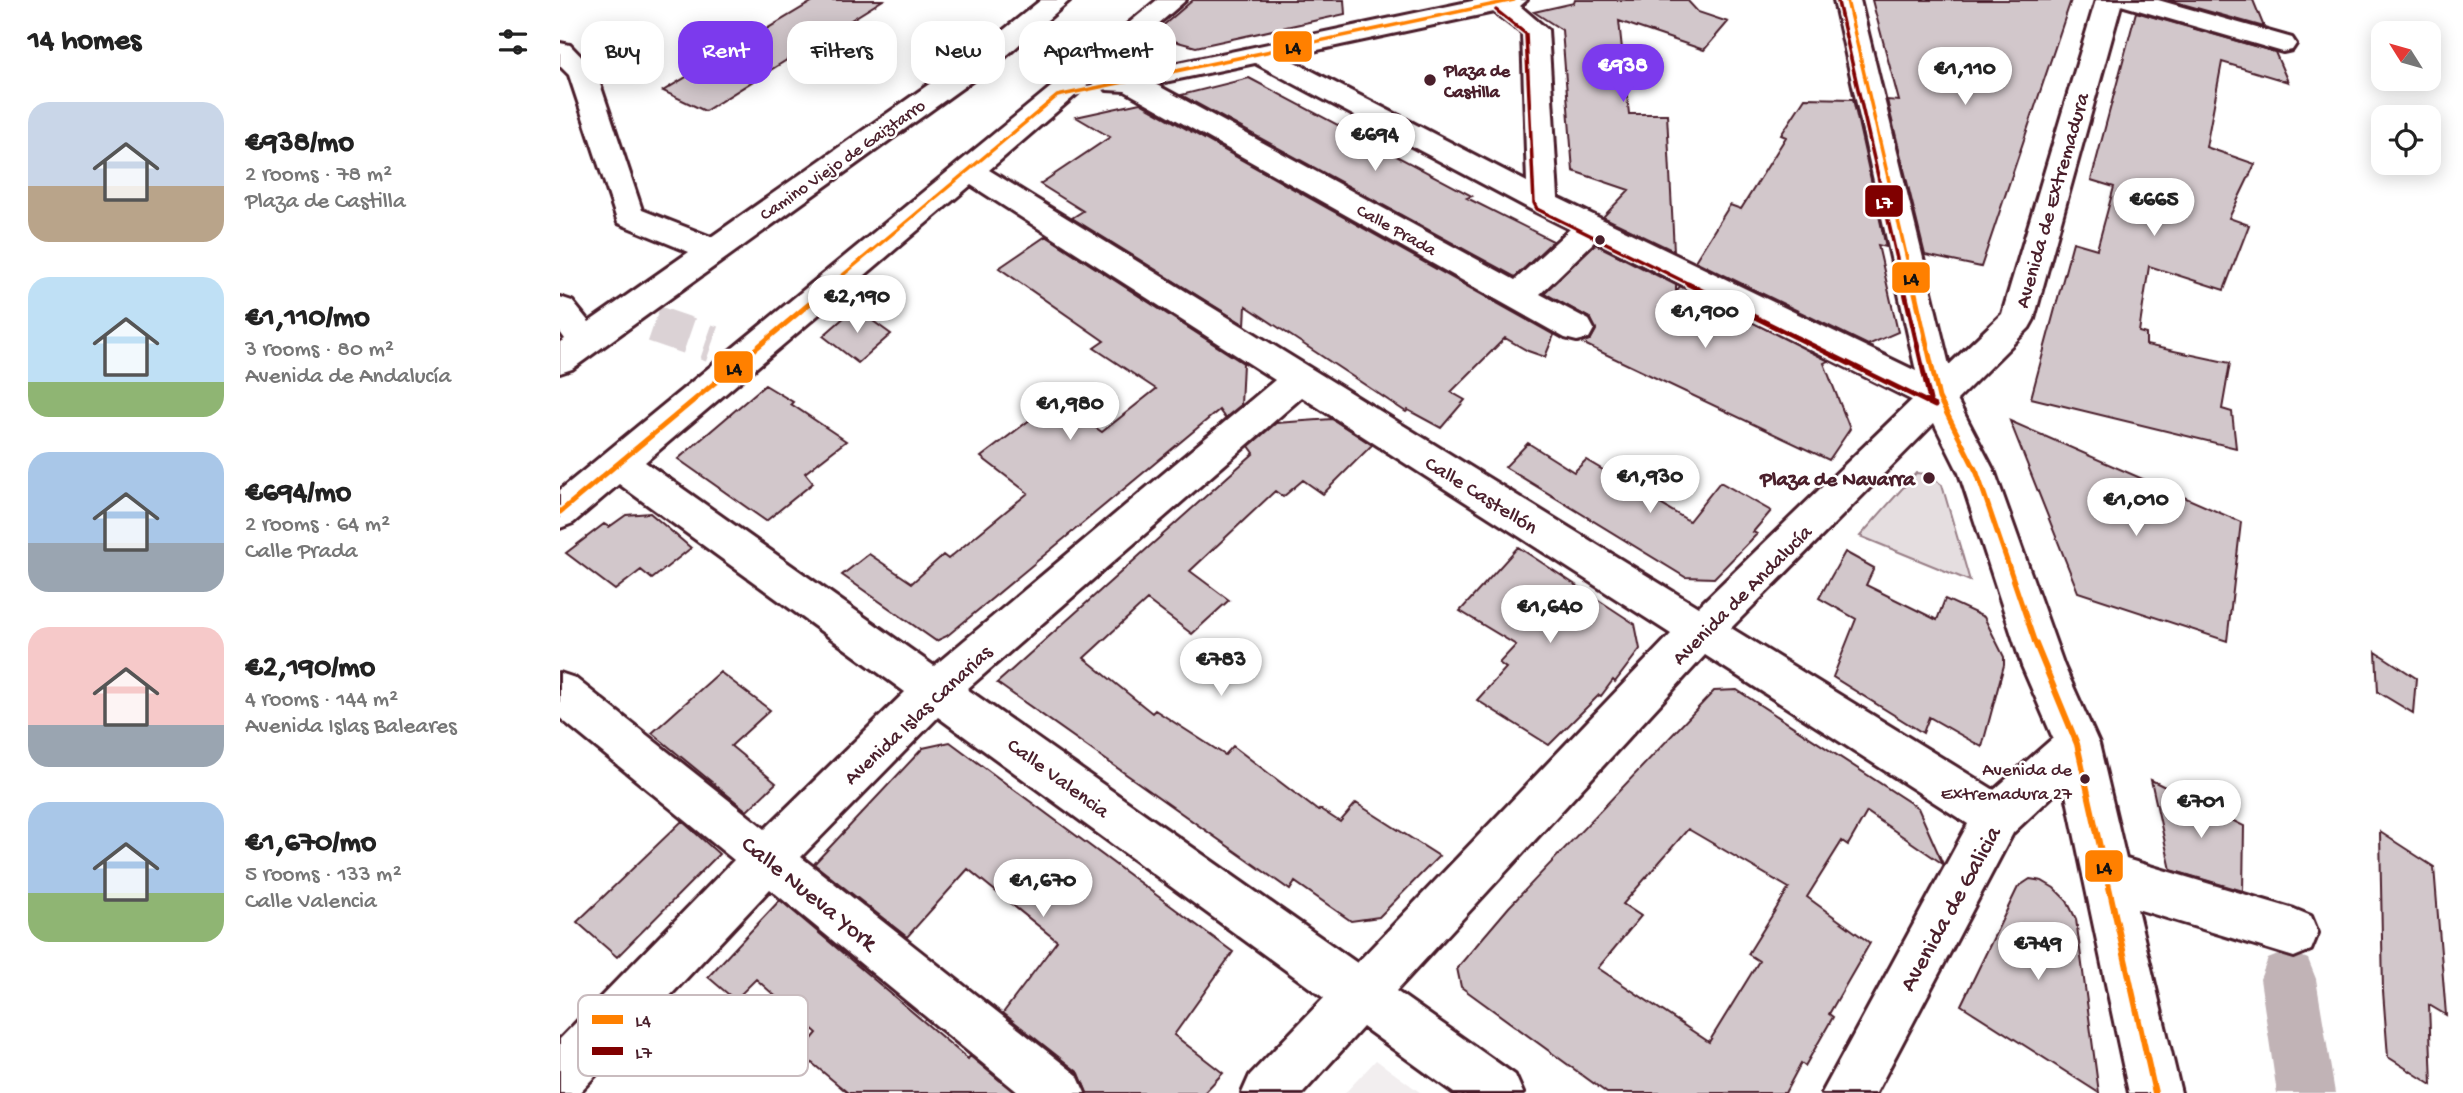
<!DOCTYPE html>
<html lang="en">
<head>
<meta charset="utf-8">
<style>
	body { margin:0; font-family:"Gochi Hand",sans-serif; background:#f6f6f6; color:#222; height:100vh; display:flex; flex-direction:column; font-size:26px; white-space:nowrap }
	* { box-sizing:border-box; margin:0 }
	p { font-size:23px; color:#767676 }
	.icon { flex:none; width:38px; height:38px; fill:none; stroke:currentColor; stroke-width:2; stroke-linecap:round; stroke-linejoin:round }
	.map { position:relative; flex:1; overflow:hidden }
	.drawer { display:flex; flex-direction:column; background:#fff; width:560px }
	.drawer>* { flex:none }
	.guide { position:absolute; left:21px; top:21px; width:665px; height:63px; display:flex; gap:14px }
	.needle { width:46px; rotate:307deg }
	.tools { position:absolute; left:1811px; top:21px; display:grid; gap:14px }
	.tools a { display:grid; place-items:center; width:70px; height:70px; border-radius:14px; background:#fff; box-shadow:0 4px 18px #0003; font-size:35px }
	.price { position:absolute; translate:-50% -60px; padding:0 16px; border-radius:24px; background:#fff; color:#222; font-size:23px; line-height:46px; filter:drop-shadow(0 2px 4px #0008) }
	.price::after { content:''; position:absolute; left:50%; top:42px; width:21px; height:16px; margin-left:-10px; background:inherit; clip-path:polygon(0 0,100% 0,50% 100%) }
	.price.current { background:#7c3aed; color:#fff }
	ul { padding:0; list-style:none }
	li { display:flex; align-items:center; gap:21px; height:175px; padding:0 28px }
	li span { display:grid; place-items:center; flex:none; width:196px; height:140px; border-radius:21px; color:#555 }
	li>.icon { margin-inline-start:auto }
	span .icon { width:84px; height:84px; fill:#fffc; stroke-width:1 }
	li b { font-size:30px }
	h2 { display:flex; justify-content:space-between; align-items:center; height:84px; padding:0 28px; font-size:30px }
	.chip { padding:0 24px; border-radius:21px; background:#fff; box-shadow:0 4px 18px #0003; font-size:24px; line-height:63px }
	.chip.current { background:#7c3aed; color:#fff }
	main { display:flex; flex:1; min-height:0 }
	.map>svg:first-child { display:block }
	.built { fill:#f2eeef }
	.green { fill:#e5dee0; stroke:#987e86; stroke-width:2 }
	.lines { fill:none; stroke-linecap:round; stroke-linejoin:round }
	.canal { fill:#c1b3b6; fill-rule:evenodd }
	.building { fill:#d2c7cb; stroke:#4a1f2b; stroke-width:2; fill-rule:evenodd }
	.minor-tunnel { stroke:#dbd2d5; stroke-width:37; stroke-dasharray:37 18; stroke-linecap:butt }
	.minor-casing { stroke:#4a1f2b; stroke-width:6 }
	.minor { fill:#fff; fill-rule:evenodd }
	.bus-1-far2-casing { stroke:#fff; stroke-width:7 }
	.bus-1-far1-casing { stroke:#fff; stroke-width:10 }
	.bus-1-casing { stroke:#fff; stroke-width:11 }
	.bus-2-far1-casing { stroke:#fff; stroke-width:7 }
	.bus-2-casing { stroke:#fff; stroke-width:10 }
	.bus-1-far2 { stroke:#ff8000; stroke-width:3.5 }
	.bus-1-far1 { stroke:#ff8000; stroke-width:5 }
	.bus-1 { stroke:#ff8000; stroke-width:6 }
	.bus-2-far1 { stroke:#800000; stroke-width:3.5 }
	.bus-2 { stroke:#800000; stroke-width:5 }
	.poi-dot { fill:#4a1f2b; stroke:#fff; stroke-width:2.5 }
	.labels { text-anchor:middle; stroke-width:5; stroke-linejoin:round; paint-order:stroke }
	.far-poi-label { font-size:18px; font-weight:bold; fill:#4a1f2b; stroke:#fff; text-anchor:start }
	.far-street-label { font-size:18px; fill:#4a1f2b; stroke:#fff }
	.bus-label { font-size:19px; fill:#4a1f2b; stroke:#fff; text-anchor:end }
	.street-label { font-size:21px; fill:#4a1f2b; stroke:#fff }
	.poi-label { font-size:21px; font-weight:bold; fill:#4a1f2b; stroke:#fff; text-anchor:end }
	.near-street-label { font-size:24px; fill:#4a1f2b; stroke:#fff }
	.key { fill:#fff; stroke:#c9bcbf; stroke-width:2 }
	.key-label { font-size:19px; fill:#4a1f2b }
	.line-badge { stroke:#fff; stroke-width:2.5 }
	.badge-label { font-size:19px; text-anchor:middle; font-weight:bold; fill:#fff }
	.pale-badge-label { font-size:19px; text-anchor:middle; font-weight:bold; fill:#111 }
</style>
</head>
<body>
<main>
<section class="drawer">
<h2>14 homes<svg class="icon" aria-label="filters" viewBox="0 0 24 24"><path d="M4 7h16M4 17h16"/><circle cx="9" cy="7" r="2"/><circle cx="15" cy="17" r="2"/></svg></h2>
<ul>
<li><span style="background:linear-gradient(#c9d6e8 60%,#b9a48a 0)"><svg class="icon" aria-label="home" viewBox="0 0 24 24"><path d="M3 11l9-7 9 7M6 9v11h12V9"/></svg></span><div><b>€938/mo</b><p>2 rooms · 78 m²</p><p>Plaza de Castilla</p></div></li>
<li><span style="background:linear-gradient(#bfe0f5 75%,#8fb573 0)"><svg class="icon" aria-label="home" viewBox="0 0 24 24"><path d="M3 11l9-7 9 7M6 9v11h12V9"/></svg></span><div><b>€1,110/mo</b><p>3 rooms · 80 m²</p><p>Avenida de Andalucía</p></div></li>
<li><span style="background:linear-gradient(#a9c7e8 65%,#9aa5b1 0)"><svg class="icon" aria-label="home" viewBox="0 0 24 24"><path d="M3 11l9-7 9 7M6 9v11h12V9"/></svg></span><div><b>€694/mo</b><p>2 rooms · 64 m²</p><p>Calle Prada</p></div></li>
<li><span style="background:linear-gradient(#f6c9c9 70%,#9aa5b1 0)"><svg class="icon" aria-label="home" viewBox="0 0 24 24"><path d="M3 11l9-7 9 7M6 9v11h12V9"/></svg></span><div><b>€2,190/mo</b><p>4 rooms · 144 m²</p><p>Avenida Islas Baleares</p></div></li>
<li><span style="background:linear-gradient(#a9c7e8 65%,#8fb573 0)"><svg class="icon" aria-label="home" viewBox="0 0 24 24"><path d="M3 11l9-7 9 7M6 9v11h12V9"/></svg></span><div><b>€1,670/mo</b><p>5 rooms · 133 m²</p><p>Calle Valencia</p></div></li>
</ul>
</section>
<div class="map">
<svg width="1903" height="1093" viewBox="0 0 1903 1093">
	<rect width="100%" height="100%" fill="#fff"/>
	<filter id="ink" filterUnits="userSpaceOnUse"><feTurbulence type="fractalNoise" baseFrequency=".0143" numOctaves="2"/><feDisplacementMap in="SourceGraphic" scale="14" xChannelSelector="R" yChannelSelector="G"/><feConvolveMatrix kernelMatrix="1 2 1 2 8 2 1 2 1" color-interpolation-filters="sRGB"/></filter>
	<g filter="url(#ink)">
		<path class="built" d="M 816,1060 L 861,1093 L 785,1093 Z"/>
		<path class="green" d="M 1356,473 L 1366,474 L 1382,485 L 1410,581 L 1300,536 Z"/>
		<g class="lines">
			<path class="canal" d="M 1728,951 L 1748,959 L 1756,979 L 1775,1093 L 1717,1093 L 1700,979 L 1708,959 Z"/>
		</g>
		<path class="building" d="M 255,0 L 323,0 L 145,111 L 103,91 Z
			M 633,0 L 784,0 L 785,14 L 636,47 L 592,35 Z
			M 1015,0 L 1127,0 L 1138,12 L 1168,22 L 1144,50 L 1059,21 L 1069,114 L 1107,114 L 1114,251 L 1043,217 L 1069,190 L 1013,171 L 1002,30 L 974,12 L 1014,3 Z
			M 1312,0 L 1511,0 L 1421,267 L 1365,255 L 1327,100 L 1339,101 Z
			M 1608,0 L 1693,0 L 1704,27 Z
			M 1576,12 L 1715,52 L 1728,82 L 1662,62 L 1646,147 L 1695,164 L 1669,218 L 1689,225 L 1664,290 L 1589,266 L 1579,332 L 1586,334 L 1586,345 L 1670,363 L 1662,409 L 1672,412 L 1676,448 L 1471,398 L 1513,242 L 1537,249 L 1554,187 L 1531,180 Z
			M 689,78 L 912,196 L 907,198 L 993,241 L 955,277 L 621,95 Z
			M 1245,98 L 1293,99 L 1326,247 L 1318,245 L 1338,332 L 1308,345 L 1135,261 L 1170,205 L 1181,209 L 1226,137 L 1221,135 Z
			M 580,103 L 994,335 L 985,357 L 968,351 L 945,338 L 891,392 L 905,400 L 881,428 L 848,410 L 846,412 L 686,306 L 685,325 L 512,218 L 523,211 L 480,184 L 550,137 L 516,117 Z
			M 486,236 L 683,363 L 681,405 L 665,418 L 659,410 L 387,636 L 376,641 L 282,575 L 309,554 L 352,583 L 383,555 L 388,559 L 468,493 L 421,457 L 496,400 L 542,432 L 596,389 L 534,348 L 544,341 L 439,268 Z
			M 1035,244 L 1116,285 L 1116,292 L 1120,286 L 1269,361 L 1264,363 L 1290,429 L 1269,460 L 1022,343 L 1031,339 L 1036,330 L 1031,319 L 984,293 Z
			M 295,308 L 331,334 L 298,363 L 263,336 Z
			M 205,385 L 233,402 L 231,404 L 286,441 L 245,473 L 253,483 L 206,521 L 118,459 Z
			M 772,419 L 812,445 L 763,494 L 743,480 L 723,497 L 715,491 L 630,571 L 669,600 L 632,634 L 587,600 L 524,658 L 592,713 L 595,710 L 665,755 L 673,746 L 758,811 L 760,809 L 780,822 L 796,803 L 879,856 L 819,917 L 791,921 L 735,882 L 730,890 L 437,683 L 694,453 L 689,446 L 716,423 Z
			M 1450,421 L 1681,522 L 1667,641 L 1518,592 Z
			M 968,443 L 1014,472 L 1026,460 L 1129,521 L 1160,482 L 1211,511 L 1193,532 L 1197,534 L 1154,578 L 1125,577 L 945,467 Z
			M 90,513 L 131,548 L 92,579 L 81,570 L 55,590 L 6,553 L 44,524 L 49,527 L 66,515 Z
			M 958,547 L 1075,624 L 1080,649 L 1055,682 L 1053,680 L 1041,696 L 1039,695 L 989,745 L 917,700 L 946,668 L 939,663 L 956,645 L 900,611 Z
			M 1285,552 L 1314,568 L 1306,585 L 1377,620 L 1385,599 L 1424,617 L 1444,657 L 1444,665 L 1422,747 L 1369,717 L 1363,733 L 1273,677 L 1296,619 L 1259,598 Z
			M 1816,652 L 1856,678 L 1853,713 L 1818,692 Z
			M 160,672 L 210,710 L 171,746 L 216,783 L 187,811 L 92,733 Z
			M 1177,690 L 1358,808 L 1383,864 L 1307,812 L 1288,845 L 1282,841 L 1247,897 L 1310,943 L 1269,1014 L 1273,1017 L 1245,1066 L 1241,1063 L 1225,1093 L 1047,1093 L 901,987 L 897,968 L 949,907 L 1154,691 ZM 1128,829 L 1229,888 L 1188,954 L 1199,961 L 1149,1042 L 1038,968 L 1081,916 L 1063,904 Z
			M 390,742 L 673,952 L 614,1035 L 663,1073 L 644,1093 L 527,1093 L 519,1073 L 443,1013 L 497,941 L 408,869 L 347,937 L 254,864 L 363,748 Z
			M 1591,780 L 1684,826 L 1683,891 L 1611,870 Z
			M 122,821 L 159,854 L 57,957 L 17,922 Z
			M 1820,832 L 1874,867 L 1886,1015 L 1869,1005 L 1872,1085 L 1828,1057 L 1823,991 Z
			M 1470,879 L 1482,881 L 1494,888 L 1507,901 L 1516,919 L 1539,1093 L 1401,1005 L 1458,887 Z
			M 220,900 L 408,1059 L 410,1056 L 455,1093 L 288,1093 L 240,1053 L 257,1033 L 196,979 L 175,1000 L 148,977 Z"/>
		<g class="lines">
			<path class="minor-tunnel" d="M 94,324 L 152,344"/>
			<defs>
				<path id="minor" d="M 481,0 L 510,0 L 445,57 L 12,369 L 0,373 L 0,342 L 5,339 L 0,332 L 0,297 L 12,301 L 29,322 L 129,252 L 58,223 L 9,75 L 0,66 L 0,43 L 10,45 L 36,72 L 82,210 L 151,237 L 425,45 Z
					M 597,0 L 626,0 L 429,170 L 1138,607 L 1352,400 L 1035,241 L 980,294 L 1029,320 L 1034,329 L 1029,338 L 1017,341 L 1005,338 L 565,91 L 547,90 L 543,84 L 547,78 L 917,0 L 967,0 L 960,6 L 988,30 L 998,198 L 1356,371 L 1274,0 L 1300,0 L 1389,365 L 1442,314 L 1536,0 L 1598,0 L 1732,38 L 1736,44 L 1732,50 L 1723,52 L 1561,5 L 1474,319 L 1469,328 L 1397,400 L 1435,473 L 1504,666 L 1539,744 L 1566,859 L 1734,909 L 1751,916 L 1758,933 L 1751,950 L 1734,957 L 1577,909 L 1621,1093 L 1569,1093 L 1504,785 L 1453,833 L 1316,1093 L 1262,1093 L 1408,824 L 1145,655 L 836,991 L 955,1075 L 963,1093 L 894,1093 L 803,1027 L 743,1093 L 682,1093 L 690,1075 L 764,998 L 378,717 L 241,857 L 517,1075 L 525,1093 L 459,1093 L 210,889 L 19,1093 L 0,1093 L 0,1039 L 174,860 L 0,718 L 0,673 L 15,678 L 205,829 L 345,692 L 59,484 L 13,523 L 0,528 L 0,490 ZM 934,12 L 962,33 L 967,182 L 725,57 ZM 695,63 L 972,210 L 1010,229 L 955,280 L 595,84 ZM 411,185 L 715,380 L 374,666 L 85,462 ZM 742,397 L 1111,634 L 797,963 L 407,689 ZM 1374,423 L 1399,473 L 1462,666 L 1493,738 L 1434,790 L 1171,628 Z"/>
			</defs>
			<use href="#minor" class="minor-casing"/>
			<use href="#minor" class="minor"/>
			<defs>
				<path id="bus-1-far2" d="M 1287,0 L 1353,285
					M 271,285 L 497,96 L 954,0"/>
				<path id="bus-1-far1" d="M 1353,284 L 1379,398 L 1417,473 L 1475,643
					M 0,512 L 273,284"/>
				<path id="bus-1" d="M 1475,642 L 1517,744 L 1595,1093"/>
				<path id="bus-2-far1" d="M 1278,2 L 1343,285
					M 936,10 L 966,34 L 974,203 L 977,209 L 1131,285"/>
				<path id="bus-2" d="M 1128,284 L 1375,406
					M 1343,284 L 1370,400"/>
			</defs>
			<use href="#bus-1-far2" class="bus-1-far2-casing"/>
			<use href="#bus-1-far1" class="bus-1-far1-casing"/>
			<use href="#bus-1" class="bus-1-casing"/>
			<use href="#bus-2-far1" class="bus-2-far1-casing"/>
			<use href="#bus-2" class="bus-2-casing"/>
			<use href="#bus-1-far2" class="bus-1-far2"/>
			<use href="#bus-1-far1" class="bus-1-far1"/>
			<use href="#bus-1" class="bus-1"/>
			<use href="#bus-2-far1" class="bus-2-far1"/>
			<use href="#bus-2" class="bus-2"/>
		</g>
	</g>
	<g class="poi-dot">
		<circle cx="870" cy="80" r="7"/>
		<circle cx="1040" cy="240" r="6"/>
		<circle cx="1369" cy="478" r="7"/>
		<circle cx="1525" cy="779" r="6"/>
	</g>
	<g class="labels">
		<g class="far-poi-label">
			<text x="884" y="76">Plaza de<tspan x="884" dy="21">Castilla</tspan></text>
		</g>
		<g class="far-street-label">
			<text transform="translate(282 159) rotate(-35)" y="6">Camino Viejo de Gaiztarro</text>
			<text transform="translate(837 229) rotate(29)" y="6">Calle Prada</text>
		</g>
		<g class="bus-label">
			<text x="1512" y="775">Avenida de<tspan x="1512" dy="24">Extremadura 27</tspan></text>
		</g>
		<g class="street-label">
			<text transform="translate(1491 200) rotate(-74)" y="7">Avenida de Extremadura</text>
			<text transform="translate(922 494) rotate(32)" y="7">Calle Castellón</text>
			<text transform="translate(1181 594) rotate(-45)" y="7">Avenida de Andalucía</text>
			<text transform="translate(357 714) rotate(-43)" y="7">Avenida Islas Canarias</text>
			<text transform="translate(499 777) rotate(36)" y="7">Calle Valencia</text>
		</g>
		<g class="poi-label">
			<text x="1355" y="485">Plaza de Navarra</text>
		</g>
		<g class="near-street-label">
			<text transform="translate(250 892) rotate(39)" y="8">Calle Nueva York</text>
			<text transform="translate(1389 908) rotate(-61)" y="8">Avenida de Galicia</text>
		</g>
	</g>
	<rect x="18" y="995" width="230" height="81" rx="10" class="key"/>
	<rect x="32" y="1015" width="31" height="9" fill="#ff8000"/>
	<rect x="32" y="1047" width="31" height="8" fill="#800000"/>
	<g class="key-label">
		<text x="75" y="1026">L4</text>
		<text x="75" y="1058">L7</text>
	</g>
	<g class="line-badge">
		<rect x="712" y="30" width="41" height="33" rx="7" fill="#ff8000"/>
		<rect x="1304" y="184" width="40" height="34" rx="7" fill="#800000"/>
		<rect x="1331" y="261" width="40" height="33" rx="7" fill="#ff8000"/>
		<rect x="153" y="350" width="41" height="34" rx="7" fill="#ff8000"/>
		<rect x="1524" y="849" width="40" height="34" rx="7" fill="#ff8000"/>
	</g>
	<g class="badge-label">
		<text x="1324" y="208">L7</text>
	</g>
	<g class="pale-badge-label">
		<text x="733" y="53">L4</text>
		<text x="1351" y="284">L4</text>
		<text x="174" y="374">L4</text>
		<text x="1544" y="873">L4</text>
	</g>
</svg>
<div class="tools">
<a><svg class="needle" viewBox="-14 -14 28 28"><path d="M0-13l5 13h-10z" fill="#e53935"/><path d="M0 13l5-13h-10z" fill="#767676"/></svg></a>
<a><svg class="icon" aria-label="locate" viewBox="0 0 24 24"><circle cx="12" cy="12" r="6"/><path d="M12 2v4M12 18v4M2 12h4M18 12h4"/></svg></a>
</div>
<b class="price current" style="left:1063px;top:104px">€938</b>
<b class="price" style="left:1405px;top:107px">€1,110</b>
<b class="price" style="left:815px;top:173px">€694</b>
<b class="price" style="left:1594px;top:238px">€665</b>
<b class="price" style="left:297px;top:335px">€2,190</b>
<b class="price" style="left:1145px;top:350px">€1,900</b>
<b class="price" style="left:510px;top:442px">€1,980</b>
<b class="price" style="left:1090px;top:515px">€1,930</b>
<b class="price" style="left:1576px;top:538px">€1,010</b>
<b class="price" style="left:990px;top:645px">€1,640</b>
<b class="price" style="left:661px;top:698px">€783</b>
<b class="price" style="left:1641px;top:840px">€701</b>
<b class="price" style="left:483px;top:919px">€1,670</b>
<b class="price" style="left:1478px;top:982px">€749</b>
<div class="guide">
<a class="chip">Buy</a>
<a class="chip current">Rent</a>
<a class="chip">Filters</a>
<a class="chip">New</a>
<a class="chip">Apartment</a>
</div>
</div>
</main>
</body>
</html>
